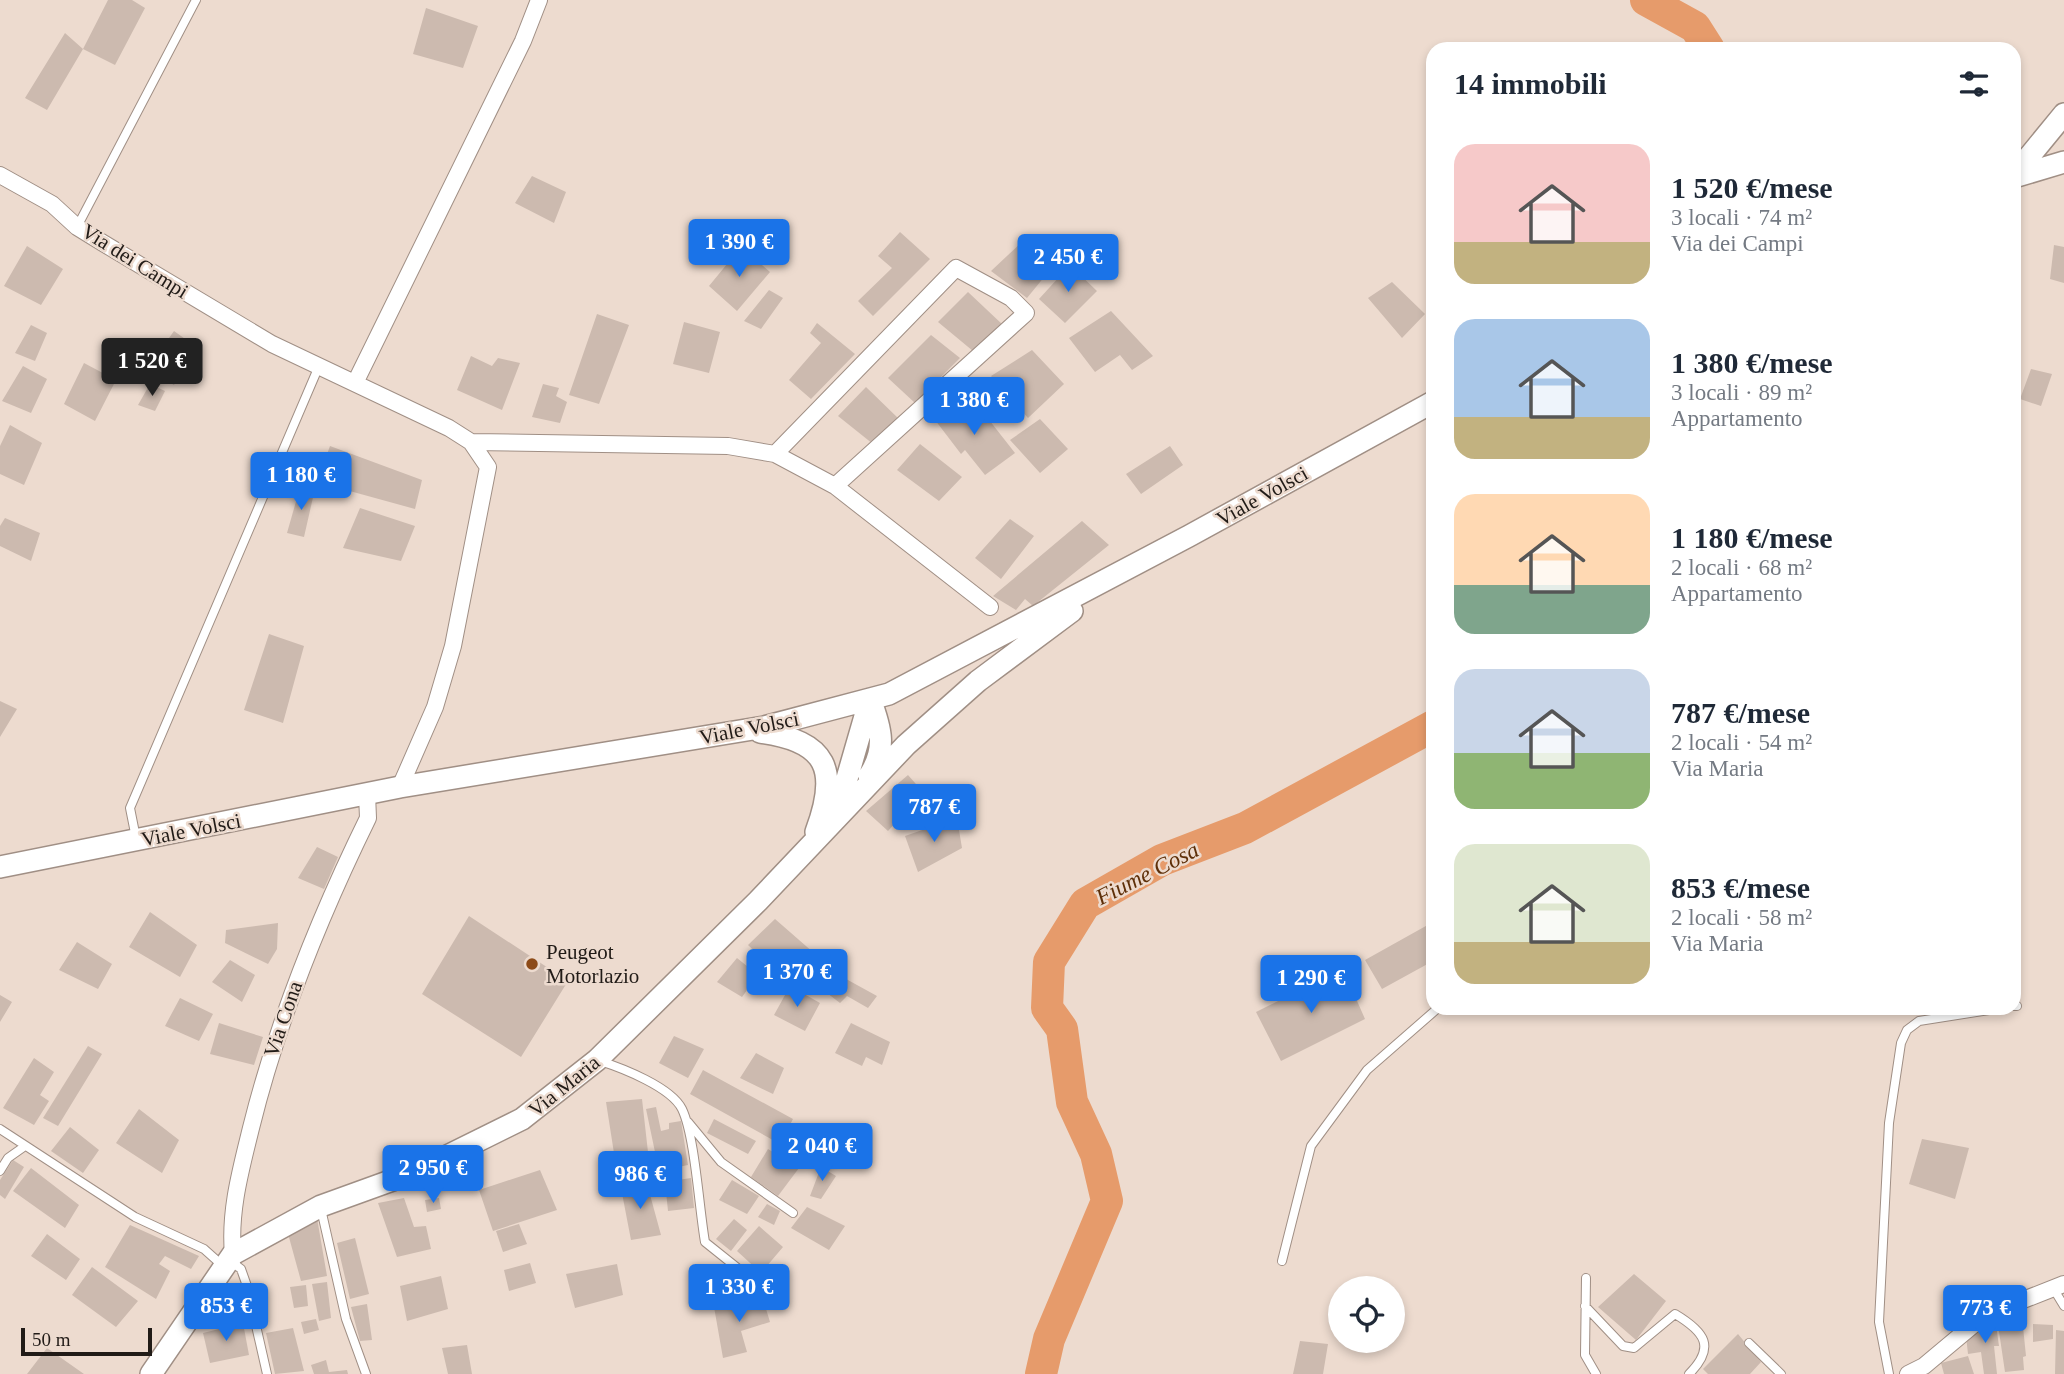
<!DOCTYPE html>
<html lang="it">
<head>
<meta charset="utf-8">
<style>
	body { margin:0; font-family:Georgia,serif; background:#f6f6f7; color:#1f2937; height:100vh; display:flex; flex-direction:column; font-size:26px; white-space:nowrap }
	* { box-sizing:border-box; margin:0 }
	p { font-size:23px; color:#747a83 }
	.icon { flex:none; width:38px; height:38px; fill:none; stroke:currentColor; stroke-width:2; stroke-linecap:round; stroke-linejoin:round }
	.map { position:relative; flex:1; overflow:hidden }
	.side { position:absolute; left:1426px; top:42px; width:595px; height:973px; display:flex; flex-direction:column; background:#fff; border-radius:21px; box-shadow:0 4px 10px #0003 }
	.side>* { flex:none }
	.tools { position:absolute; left:1328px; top:1276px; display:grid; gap:14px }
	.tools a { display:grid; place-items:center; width:77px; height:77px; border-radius:50%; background:#fff; box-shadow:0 4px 10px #0003; font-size:35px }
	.scale { position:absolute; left:21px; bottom:18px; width:131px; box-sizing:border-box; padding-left:7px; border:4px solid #211b17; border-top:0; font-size:19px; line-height:24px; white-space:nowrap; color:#211b17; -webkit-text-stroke:5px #eddbcf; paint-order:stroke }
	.price { position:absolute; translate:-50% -60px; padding:0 16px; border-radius:7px; background:#1a73e8; color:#fff; font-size:23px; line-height:46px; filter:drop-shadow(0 2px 4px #0008) }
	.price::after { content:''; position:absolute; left:50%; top:42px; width:21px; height:16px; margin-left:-10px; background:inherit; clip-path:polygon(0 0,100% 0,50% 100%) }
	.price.active { background:#222; color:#fff }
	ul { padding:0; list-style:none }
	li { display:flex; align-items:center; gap:21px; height:175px; padding:0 28px }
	li span { display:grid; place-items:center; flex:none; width:196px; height:140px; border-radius:21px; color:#555 }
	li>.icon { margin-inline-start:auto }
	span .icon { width:84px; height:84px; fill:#fffc; stroke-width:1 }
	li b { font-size:30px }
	h2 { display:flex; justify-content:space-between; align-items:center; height:84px; padding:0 28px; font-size:30px }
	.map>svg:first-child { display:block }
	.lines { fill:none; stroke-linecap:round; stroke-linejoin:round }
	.river { stroke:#e69b6b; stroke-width:32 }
	.building { fill:#ccbaaf }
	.lane-casing { stroke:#a08f85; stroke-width:10 }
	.street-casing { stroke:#a08f85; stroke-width:18 }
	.secondary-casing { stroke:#a08f85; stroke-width:24 }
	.lane { stroke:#fff; stroke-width:8 }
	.street { stroke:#fff; stroke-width:16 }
	.secondary { stroke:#fff; stroke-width:21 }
	.poi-dot { fill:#8d4b18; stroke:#eddbcf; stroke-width:2.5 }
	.labels { text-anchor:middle; stroke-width:5; stroke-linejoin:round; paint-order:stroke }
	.street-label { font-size:21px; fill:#211b17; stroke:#eddbcf }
	.poi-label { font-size:21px; fill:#211b17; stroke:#eddbcf; text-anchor:start }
	.water-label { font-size:23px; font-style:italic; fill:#5e2f08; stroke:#eddbcf }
</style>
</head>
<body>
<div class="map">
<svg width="2064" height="1374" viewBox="0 0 2064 1374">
	<rect width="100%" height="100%" fill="#eddbcf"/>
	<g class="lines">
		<path class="river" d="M 1646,0 L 1695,27 L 1709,49
			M 1041,1374 L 1049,1339 L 1107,1201 L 1096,1154 L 1072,1102 L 1062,1029 L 1047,1008 L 1049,962 L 1085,904 L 1162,860 L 1245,828 L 1433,726"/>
	</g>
	<path class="building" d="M 108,0 L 132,0 L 145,8 L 115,65 L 83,49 Z
		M 426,8 L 478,26 L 463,68 L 413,54 Z
		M 65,33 L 83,49 L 47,110 L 25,98 Z
		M 532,176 L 566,192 L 554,223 L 515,203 Z
		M 900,232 L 930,259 L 873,316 L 858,301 L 892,268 L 878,256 Z
		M 1024,240 L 1054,265 L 1027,298 L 991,271 Z
		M 2054,245 L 2064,247 L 2064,283 L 2050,279 Z
		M 27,246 L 63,269 L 41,305 L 4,286 Z
		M 741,247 L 770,272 L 737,311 L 709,286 Z
		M 1070,265 L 1097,291 L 1065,323 L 1039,299 Z
		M 1392,282 L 1425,314 L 1402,338 L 1368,298 Z
		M 769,290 L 783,298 L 761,329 L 744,321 Z
		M 968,292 L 1003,325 L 973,351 L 938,322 Z
		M 1111,311 L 1153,356 L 1132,370 L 1120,355 L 1095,372 L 1069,338 Z
		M 597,314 L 629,325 L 599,404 L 569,395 Z
		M 684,322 L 720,332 L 709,373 L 673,364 Z
		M 817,323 L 855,354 L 811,399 L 789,380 L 821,343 L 810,333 Z
		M 31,325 L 47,333 L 35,361 L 15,353 Z
		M 174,331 L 195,346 L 174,385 L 147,369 Z
		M 931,335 L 960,358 L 915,403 L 888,378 Z
		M 1032,350 L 1064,384 L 1028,418 L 991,376 Z
		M 471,356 L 492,366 L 498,358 L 520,363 L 502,410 L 457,390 Z
		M 84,363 L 116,380 L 95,421 L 64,404 Z
		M 23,366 L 47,379 L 31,413 L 2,401 Z
		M 2031,369 L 2052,374 L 2041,406 L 2020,399 Z
		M 150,384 L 165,391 L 155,411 L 138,405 Z
		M 543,384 L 559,388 L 556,396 L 567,402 L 560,423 L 532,417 Z
		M 866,387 L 900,420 L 873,444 L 838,416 Z
		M 959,398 L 974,424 L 986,416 L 1015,453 L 985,475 L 965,450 L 961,454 L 932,416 Z
		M 1040,419 L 1068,449 L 1040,473 L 1010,440 Z
		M 10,425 L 42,443 L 24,485 L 0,474 L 0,446 Z
		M 920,444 L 962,477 L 939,501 L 897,470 Z
		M 330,446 L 422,480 L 415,509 L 317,482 Z
		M 1170,446 L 1183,465 L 1141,494 L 1126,474 Z
		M 301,484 L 314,493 L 304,537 L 287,533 Z
		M 360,508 L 415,526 L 401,561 L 343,548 Z
		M 5,518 L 40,533 L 31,561 L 0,546 L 0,526 Z
		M 1010,519 L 1034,536 L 1001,579 L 975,558 Z
		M 1082,521 L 1109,545 L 1033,606 L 1025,599 L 1016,610 L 993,596 Z
		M 269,634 L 304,646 L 283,723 L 244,710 Z
		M 0,701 L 17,709 L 0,737 Z
		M 908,775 L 923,792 L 888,831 L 866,811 Z
		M 957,818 L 962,848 L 918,872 L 905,836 Z
		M 317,847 L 338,857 L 324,889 L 298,878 Z
		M 150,912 L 197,945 L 180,977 L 129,947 Z
		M 469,916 L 568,981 L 521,1057 L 422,994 Z
		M 775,919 L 814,953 L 786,982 L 748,945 Z
		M 1433,922 L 1433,961 L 1382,989 L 1365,960 Z
		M 278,923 L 277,949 L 268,964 L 225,943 L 226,930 Z
		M 77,942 L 112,964 L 98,989 L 59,970 Z
		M 834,957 L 844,965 L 837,974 L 877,996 L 868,1008 L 847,996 L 840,1003 L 827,993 L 835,984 L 821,972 Z
		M 737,958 L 758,975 L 742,997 L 717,982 Z
		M 230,960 L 255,975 L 242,1002 L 212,982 Z
		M 1343,969 L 1365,1019 L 1281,1061 L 1256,1012 Z
		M 790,986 L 820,1003 L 805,1031 L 774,1015 Z
		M 0,995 L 12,1002 L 0,1022 Z
		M 180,998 L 213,1014 L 199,1041 L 165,1026 Z
		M 219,1023 L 263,1037 L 254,1065 L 210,1054 Z
		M 851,1023 L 890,1042 L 882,1065 L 866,1057 L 862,1066 L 835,1053 Z
		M 674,1036 L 704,1049 L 688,1078 L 659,1063 Z
		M 88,1046 L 102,1054 L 58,1126 L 43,1118 Z
		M 756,1053 L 784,1068 L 773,1094 L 740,1078 Z
		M 34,1058 L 54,1072 L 40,1095 L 49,1101 L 34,1125 L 3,1108 Z
		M 703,1070 L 793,1119 L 780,1144 L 690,1094 Z
		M 642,1099 L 649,1161 L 616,1166 L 606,1102 Z
		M 656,1107 L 661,1131 L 669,1129 L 669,1123 L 681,1121 L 688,1165 L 659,1171 L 646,1109 Z
		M 139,1109 L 179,1140 L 162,1173 L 116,1143 Z
		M 714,1119 L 756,1141 L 748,1154 L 707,1133 Z
		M 70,1127 L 99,1150 L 83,1173 L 51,1151 Z
		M 1922,1139 L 1969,1148 L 1955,1199 L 1909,1184 Z
		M 768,1149 L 799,1168 L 778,1196 L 751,1177 Z
		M 13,1160 L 24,1167 L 5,1199 L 0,1195 L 0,1180 Z
		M 821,1167 L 836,1176 L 821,1199 L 810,1196 Z
		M 31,1168 L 79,1205 L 65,1228 L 13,1191 Z
		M 540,1170 L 557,1210 L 493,1231 L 479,1190 Z
		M 691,1178 L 694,1208 L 668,1211 L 665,1182 Z
		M 646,1180 L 661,1235 L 631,1240 L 621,1188 Z
		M 732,1180 L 759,1196 L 747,1214 L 719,1200 Z
		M 404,1198 L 414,1227 L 426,1226 L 431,1249 L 397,1257 L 378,1203 Z
		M 439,1198 L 441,1209 L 427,1212 L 425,1200 Z
		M 767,1204 L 780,1211 L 774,1225 L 758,1217 Z
		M 807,1207 L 845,1226 L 829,1250 L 791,1228 Z
		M 317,1218 L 327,1276 L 301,1281 L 287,1230 Z
		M 734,1219 L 747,1230 L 731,1251 L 716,1239 Z
		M 519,1224 L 527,1244 L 503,1252 L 496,1231 Z
		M 130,1225 L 199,1256 L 191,1269 L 165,1256 L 159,1264 L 170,1271 L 156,1299 L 105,1267 Z
		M 759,1226 L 783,1247 L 761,1273 L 737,1251 Z
		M 47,1234 L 80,1259 L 66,1280 L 31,1256 Z
		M 355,1238 L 369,1294 L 350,1299 L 337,1243 Z
		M 530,1263 L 536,1283 L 509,1291 L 504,1270 Z
		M 617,1264 L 623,1295 L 575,1308 L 566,1274 Z
		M 92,1267 L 138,1301 L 116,1327 L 72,1295 Z
		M 1634,1274 L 1666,1301 L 1636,1340 L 1598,1307 Z
		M 441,1276 L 448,1309 L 407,1321 L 400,1286 Z
		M 327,1282 L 331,1318 L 319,1321 L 312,1284 Z
		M 306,1285 L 308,1306 L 294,1308 L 290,1287 Z
		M 763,1299 L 770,1322 L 741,1331 L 747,1352 L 723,1358 L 714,1307 Z
		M 367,1304 L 372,1340 L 360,1341 L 351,1307 Z
		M 2022,1317 L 2026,1356 L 2023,1357 L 2024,1370 L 2005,1372 L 1997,1318 Z
		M 1995,1318 L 1999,1346 L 1994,1346 L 1997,1374 L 1984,1374 L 1981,1352 L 1968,1354 L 1966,1336 Z
		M 316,1319 L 319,1330 L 304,1334 L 301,1322 Z
		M 243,1323 L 249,1355 L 210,1363 L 203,1333 Z
		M 2033,1324 L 2053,1325 L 2053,1339 L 2033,1342 Z
		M 293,1328 L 304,1371 L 275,1374 L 266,1333 Z
		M 2056,1330 L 2064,1331 L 2064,1374 L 2055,1374 Z
		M 1738,1334 L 1761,1362 L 1750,1374 L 1708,1374 L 1703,1369 Z
		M 1300,1341 L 1328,1344 L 1323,1374 L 1293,1374 Z
		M 467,1345 L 472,1374 L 448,1374 L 442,1348 Z
		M 47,1348 L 84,1374 L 27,1374 Z
		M 1968,1356 L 1974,1374 L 1944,1374 L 1941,1363 Z
		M 326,1360 L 329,1372 L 347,1370 L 348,1374 L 314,1374 L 311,1365 Z"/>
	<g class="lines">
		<defs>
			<path id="lane" d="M 77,227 L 196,0
				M 136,838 L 130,808 L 319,366
				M 2014,1006 L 2017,1006
				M 600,1061 C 622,1068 671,1087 682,1109 C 695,1136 699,1208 705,1242 L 760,1286
				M 688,1122 L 721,1162 L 793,1213
				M 0,1129 L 135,1217 L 204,1249 L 223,1266
				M 0,1171 L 8,1158 L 25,1146
				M 321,1209 L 346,1319 L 366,1374
				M 229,1260 L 241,1269 L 247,1286 L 267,1374
				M 1282,1261 L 1311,1146 L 1367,1070 L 1438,1008
				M 1586,1278 L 1585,1355 L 1596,1374
				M 2053,1288 L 2064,1306
				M 1585,1306 L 1623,1346 L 1634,1348 L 1675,1314 C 1705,1332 1716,1347 1689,1374
				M 1749,1343 L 1781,1374
				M 1889,1374 L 1879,1322 L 1889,1123 L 1901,1043 L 1907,1030 L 1919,1021 L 2002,1008"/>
			<path id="street" d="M 0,175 L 52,204 L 77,227 L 103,243 L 272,344 L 449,428 L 471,442 L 488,467 L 453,646 L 435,707 L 400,787
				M 355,383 L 523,41 L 539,0
				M 471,442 L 728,446 L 775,454 L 835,486 L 990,607
				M 775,454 L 956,268 L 1011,298 L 1026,313 L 835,486
				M 233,1254 C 229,1211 241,1169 251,1128 C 278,1019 319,918 368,818 L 367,794
				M 1908,1374 L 1924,1366 L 1985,1315 L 2064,1284"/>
			<path id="secondary" d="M 2014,175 L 2064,114
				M 2014,177 L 2064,162
				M 760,732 C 828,741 839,770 816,832
				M 869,776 C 887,749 881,728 870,699
				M 829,815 L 846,782 L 870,699
				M 0,867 L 400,787 L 764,727 L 889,694 L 1189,536 L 1433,402
				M 151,1374 L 233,1254 L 321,1206 L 415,1172 L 522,1119 L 597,1060 L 758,901 L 906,745 L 978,681 L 1072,611"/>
		</defs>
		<use href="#lane" class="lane-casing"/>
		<use href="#street" class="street-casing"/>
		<use href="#secondary" class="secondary-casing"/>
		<use href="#lane" class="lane"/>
		<use href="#street" class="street"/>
		<use href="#secondary" class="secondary"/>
	</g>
	<circle class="poi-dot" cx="532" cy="964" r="7"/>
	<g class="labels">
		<g class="street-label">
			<text transform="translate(135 261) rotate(32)" y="7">Via dei Campi</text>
			<text transform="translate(1262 496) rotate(-29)" y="7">Viale Volsci</text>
			<text transform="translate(749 728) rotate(-11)" y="7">Viale Volsci</text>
			<text transform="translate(191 830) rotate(-11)" y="7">Viale Volsci</text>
			<text transform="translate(283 1019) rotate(-71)" y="7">Via Cona</text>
			<text transform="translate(564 1086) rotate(-39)" y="7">Via Maria</text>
		</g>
		<g class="poi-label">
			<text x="546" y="959">Peugeot<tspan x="546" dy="24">Motorlazio</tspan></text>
		</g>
		<g class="water-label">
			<text transform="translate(1147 873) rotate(-27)" y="8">Fiume Cosa</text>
		</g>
	</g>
</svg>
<div class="tools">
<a><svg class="icon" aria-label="locate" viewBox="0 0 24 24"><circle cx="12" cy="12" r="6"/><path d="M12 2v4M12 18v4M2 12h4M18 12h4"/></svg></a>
</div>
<div class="scale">50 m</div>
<b class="price" style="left:739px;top:279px">1 390 €</b>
<b class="price" style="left:1068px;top:294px">2 450 €</b>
<b class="price active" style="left:152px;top:398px">1 520 €</b>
<b class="price" style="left:974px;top:437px">1 380 €</b>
<b class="price" style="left:301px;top:512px">1 180 €</b>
<b class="price" style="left:934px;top:844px">787 €</b>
<b class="price" style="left:797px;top:1009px">1 370 €</b>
<b class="price" style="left:1311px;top:1015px">1 290 €</b>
<b class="price" style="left:822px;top:1183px">2 040 €</b>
<b class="price" style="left:433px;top:1205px">2 950 €</b>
<b class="price" style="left:640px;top:1211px">986 €</b>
<b class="price" style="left:739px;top:1324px">1 330 €</b>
<b class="price" style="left:226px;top:1343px">853 €</b>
<b class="price" style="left:1985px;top:1345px">773 €</b>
<section class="side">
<h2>14 immobili<svg class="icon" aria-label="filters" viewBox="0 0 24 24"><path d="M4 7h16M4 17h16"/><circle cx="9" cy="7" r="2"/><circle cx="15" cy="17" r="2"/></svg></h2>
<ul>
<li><span style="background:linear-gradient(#f6c9c9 70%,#c2b280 0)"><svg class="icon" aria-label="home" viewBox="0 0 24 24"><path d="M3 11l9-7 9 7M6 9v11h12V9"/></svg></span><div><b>1 520 €/mese</b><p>3 locali · 74 m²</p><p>Via dei Campi</p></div></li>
<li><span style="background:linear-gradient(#a9c7e8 70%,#c2b280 0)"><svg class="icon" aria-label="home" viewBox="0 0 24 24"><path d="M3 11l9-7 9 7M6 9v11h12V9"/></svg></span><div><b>1 380 €/mese</b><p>3 locali · 89 m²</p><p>Appartamento</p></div></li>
<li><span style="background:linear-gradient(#ffd9b3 65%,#7fa58c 0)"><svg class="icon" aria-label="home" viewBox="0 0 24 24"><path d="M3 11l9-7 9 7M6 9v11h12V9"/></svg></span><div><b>1 180 €/mese</b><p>2 locali · 68 m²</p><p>Appartamento</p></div></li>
<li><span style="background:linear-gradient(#c9d6e8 60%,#8fb573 0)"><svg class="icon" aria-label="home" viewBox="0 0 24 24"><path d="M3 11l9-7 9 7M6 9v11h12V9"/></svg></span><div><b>787 €/mese</b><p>2 locali · 54 m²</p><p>Via Maria</p></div></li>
<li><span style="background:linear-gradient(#dfe7d0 70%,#c2b280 0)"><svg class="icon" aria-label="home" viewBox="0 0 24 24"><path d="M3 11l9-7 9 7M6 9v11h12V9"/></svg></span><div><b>853 €/mese</b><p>2 locali · 58 m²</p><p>Via Maria</p></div></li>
</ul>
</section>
</div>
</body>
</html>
